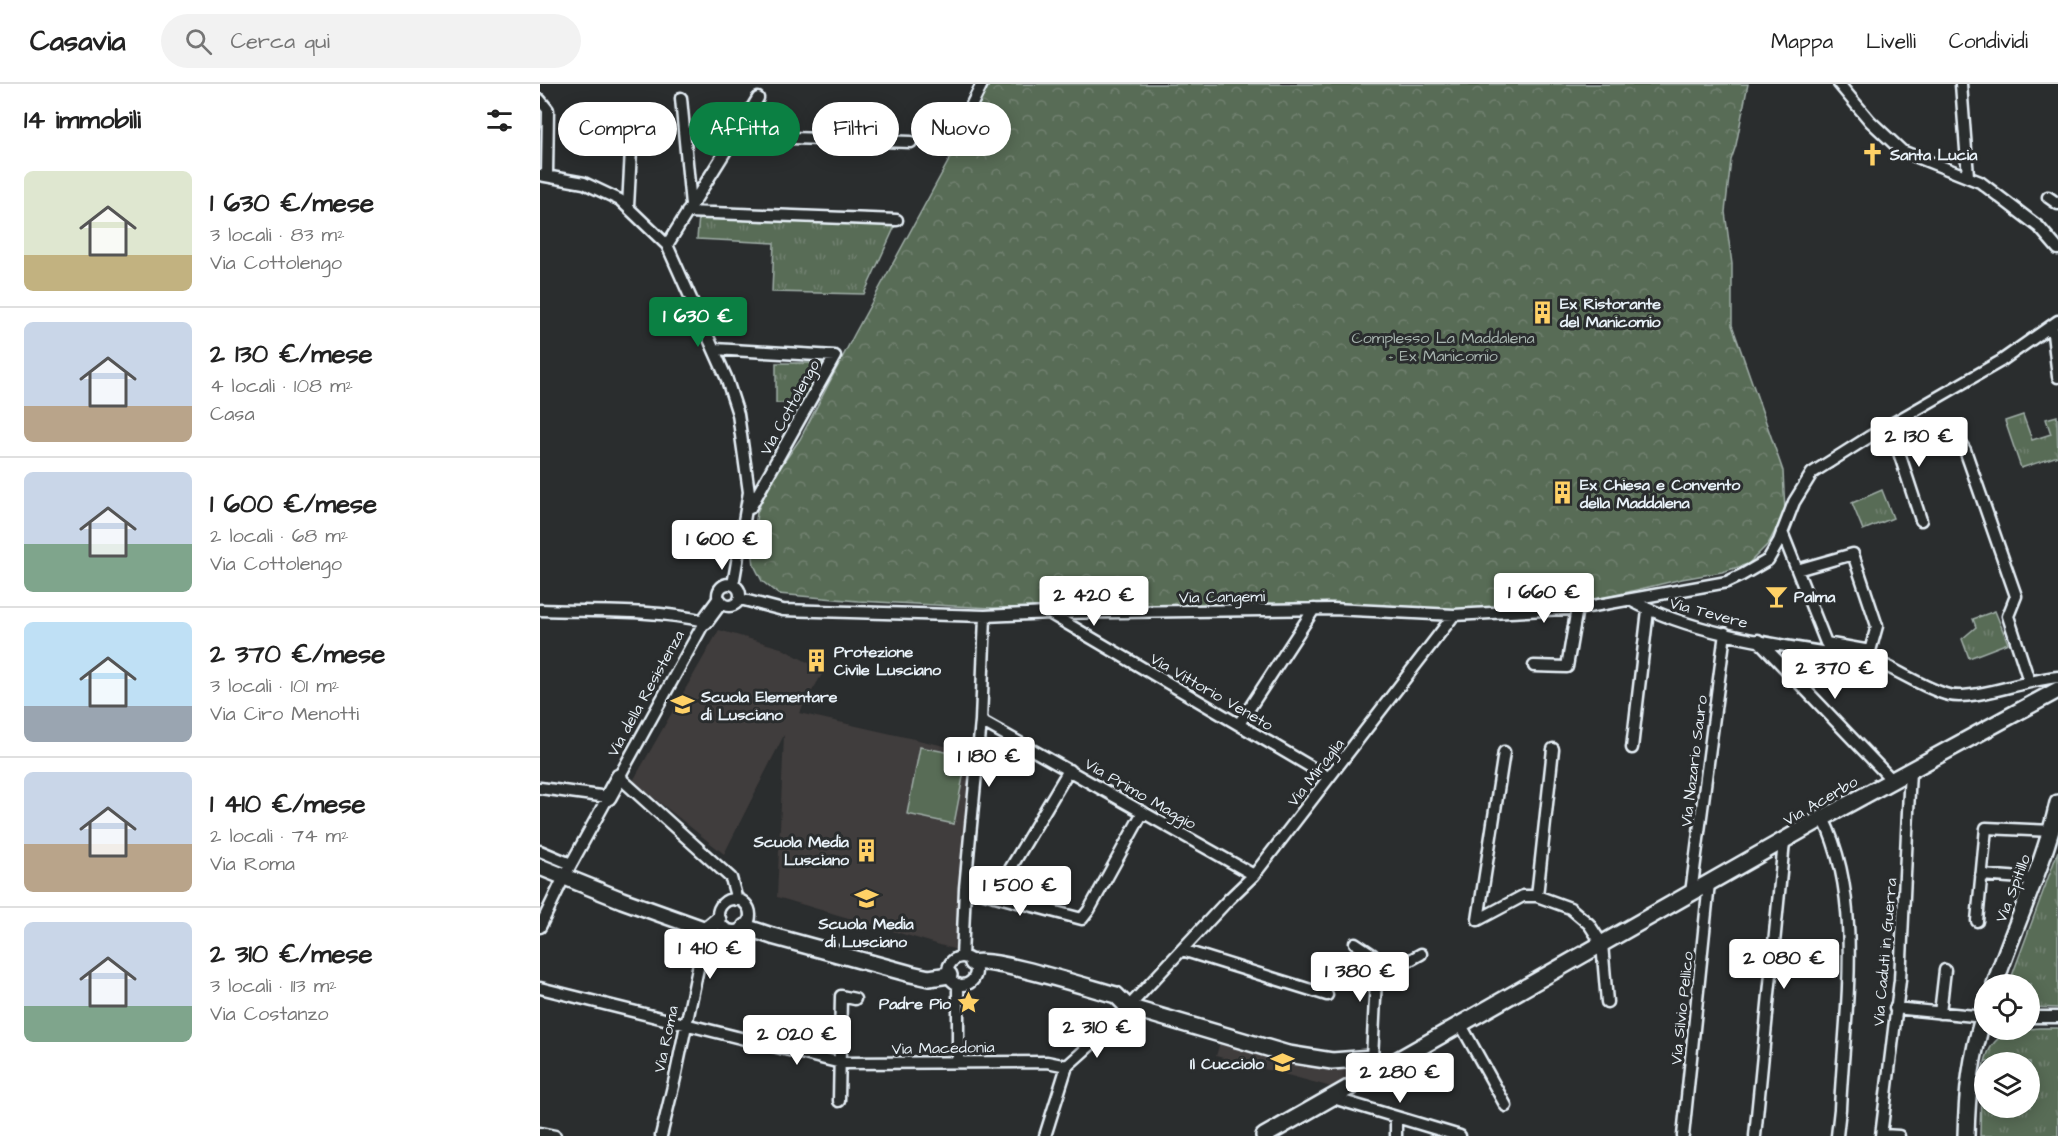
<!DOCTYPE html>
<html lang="it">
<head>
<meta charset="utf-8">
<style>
	body { margin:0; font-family:"Architects Daughter",sans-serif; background:#f2f2f2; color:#222; height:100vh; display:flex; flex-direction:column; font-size:22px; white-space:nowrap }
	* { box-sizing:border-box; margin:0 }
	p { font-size:20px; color:#767676 }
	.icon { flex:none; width:33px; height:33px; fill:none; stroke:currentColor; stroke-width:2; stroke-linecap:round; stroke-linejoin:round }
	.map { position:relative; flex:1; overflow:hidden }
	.panel { display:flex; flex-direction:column; background:#fff; width:540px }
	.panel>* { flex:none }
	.top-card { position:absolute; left:18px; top:18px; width:570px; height:54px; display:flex; gap:12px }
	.tools { position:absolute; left:1434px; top:890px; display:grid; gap:12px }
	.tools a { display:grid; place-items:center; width:66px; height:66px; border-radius:50%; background:#fff; box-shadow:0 3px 15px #0003; font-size:30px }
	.price { position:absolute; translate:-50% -51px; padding:0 14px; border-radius:6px; background:#fff; color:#222; font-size:20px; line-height:39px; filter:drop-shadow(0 2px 3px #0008) }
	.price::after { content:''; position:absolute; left:50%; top:36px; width:18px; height:14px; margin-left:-9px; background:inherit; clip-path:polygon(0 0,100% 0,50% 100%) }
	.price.active { background:#0b8043; color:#fff }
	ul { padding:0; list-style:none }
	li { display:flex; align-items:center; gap:18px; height:150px; padding:0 24px }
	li+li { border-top:2px solid #e0e0e0 }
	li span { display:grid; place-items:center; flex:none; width:168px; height:120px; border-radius:9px; color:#555 }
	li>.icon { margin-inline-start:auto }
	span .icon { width:72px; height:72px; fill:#fffc; stroke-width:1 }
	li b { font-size:26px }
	h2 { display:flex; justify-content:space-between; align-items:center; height:72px; padding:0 24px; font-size:26px }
	.chip { padding:0 21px; border-radius:27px; background:#fff; box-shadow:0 3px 15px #0003; font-size:21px; line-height:54px }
	.chip.active { background:#0b8043; color:#fff }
	header { display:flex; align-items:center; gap:36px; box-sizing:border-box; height:84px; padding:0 30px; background:#fff; border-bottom:2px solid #e0e0e0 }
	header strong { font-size:28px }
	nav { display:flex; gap:33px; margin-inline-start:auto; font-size:21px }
	.search { width:420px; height:54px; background:#f2f2f2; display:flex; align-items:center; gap:15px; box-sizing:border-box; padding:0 21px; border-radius:33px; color:#767676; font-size:22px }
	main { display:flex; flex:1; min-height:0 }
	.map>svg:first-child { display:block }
	.built { fill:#403c3c }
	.grass { fill:url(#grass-tufts); stroke:#a0aea8; stroke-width:1.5 }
	.forest { fill:url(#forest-crowns); stroke:#a0aea8; stroke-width:1.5 }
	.garden { fill:#596c57; stroke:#a0aea8; stroke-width:1.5 }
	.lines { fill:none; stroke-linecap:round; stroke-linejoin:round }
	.street-casing { stroke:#e8f1f8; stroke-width:15 }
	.secondary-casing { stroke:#e8f1f8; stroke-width:20 }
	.street { stroke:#2a2d2e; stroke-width:10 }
	.secondary { stroke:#2a2d2e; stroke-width:15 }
	.labels { text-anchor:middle; stroke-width:6; stroke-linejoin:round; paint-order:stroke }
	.poi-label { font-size:16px; font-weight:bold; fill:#e8f1f8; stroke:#2a2d2e; text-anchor:start }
	.park-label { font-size:16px; fill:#a8b5b0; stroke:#2a2d2e }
	.street-label { font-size:16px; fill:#e8f1f8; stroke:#2a2d2e }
</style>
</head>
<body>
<header>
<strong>Casavia</strong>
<div class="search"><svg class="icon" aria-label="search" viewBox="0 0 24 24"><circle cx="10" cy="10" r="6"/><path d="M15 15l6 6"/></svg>Cerca qui</div>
<nav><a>Mappa</a><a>Livelli</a><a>Condividi</a></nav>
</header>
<main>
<section class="panel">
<h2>14 immobili<svg class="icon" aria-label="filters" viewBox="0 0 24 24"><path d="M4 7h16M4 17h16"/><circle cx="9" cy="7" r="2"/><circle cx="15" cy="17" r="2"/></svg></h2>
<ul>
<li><span style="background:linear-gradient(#dfe7d0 70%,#c2b280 0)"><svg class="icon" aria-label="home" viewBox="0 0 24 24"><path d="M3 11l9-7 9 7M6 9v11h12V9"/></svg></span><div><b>1 630 €/mese</b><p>3 locali · 83 m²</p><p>Via Cottolengo</p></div></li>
<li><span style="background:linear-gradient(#c9d6e8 70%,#b9a48a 0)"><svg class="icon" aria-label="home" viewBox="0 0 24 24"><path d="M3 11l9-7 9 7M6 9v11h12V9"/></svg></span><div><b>2 130 €/mese</b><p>4 locali · 108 m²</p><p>Casa</p></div></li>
<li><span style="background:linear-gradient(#c9d6e8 60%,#7fa58c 0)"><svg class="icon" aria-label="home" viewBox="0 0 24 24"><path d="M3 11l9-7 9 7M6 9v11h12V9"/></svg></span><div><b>1 600 €/mese</b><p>2 locali · 68 m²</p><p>Via Cottolengo</p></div></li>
<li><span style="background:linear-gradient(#bfe0f5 70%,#9aa5b1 0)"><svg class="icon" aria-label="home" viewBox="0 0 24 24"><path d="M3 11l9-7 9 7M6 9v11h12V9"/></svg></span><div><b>2 370 €/mese</b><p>3 locali · 101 m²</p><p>Via Ciro Menotti</p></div></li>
<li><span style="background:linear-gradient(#c9d6e8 60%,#b9a48a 0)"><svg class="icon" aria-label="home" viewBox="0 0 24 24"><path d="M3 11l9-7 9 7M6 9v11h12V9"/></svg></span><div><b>1 410 €/mese</b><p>2 locali · 74 m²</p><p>Via Roma</p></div></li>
<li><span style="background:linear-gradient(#c9d6e8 70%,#7fa58c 0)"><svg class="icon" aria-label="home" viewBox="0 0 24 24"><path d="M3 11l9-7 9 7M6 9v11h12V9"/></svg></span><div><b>2 310 €/mese</b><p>3 locali · 113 m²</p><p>Via Costanzo</p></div></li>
</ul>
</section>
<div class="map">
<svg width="1518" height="1052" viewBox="0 0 1518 1052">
	<defs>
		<pattern id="grass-tufts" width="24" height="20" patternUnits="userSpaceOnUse" patternTransform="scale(1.5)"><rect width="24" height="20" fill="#596c57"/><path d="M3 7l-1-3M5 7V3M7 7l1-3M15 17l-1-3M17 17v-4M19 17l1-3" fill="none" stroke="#718170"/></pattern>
		<pattern id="forest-crowns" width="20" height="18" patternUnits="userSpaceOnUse" patternTransform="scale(1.5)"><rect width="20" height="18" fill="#596c57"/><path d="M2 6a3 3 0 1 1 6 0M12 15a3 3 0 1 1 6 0" fill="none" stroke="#718170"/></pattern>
	</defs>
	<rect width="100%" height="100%" fill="#2a2d2e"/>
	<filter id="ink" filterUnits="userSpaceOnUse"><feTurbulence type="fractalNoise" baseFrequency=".0167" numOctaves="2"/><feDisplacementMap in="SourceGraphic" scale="12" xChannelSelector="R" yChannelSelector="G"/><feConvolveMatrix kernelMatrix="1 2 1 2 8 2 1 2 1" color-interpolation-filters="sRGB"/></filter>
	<g filter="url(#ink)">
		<path class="built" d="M 179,546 L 241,564 L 284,587 L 259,629 L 431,668 L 417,866 L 237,813 L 244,651 L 184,770 L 93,697 Z
			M 681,955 L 828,979 L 829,988 L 799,1005 L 676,972 Z"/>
		<path class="grass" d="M 159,132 L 356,140 L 324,210 L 232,208 L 234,159 L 157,155 Z
			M 236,279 L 283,279 L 263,319 L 236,319 Z
			M 1483,331 L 1492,356 L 1511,350 L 1506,335 L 1517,332 L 1518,372 L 1481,384 L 1465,337 Z
			M 1342,406 L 1353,434 L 1323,446 L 1312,419 Z
			M 1455,527 L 1468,559 L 1429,574 L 1422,555 L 1436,543 L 1433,535 Z
			M 1518,767 L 1518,924 L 1490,923 L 1490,900 L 1469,900 Z
			M 1499,944 L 1518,944 L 1518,1052 L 1440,1052 L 1441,1000 L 1444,979 L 1444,1023 L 1490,1023 L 1490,978 L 1445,978 C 1452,948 1473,946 1499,944 Z"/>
		<path class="forest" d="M 447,0 L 1208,0 L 1196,61 L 1191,76 L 1185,128 L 1192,180 L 1192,241 L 1243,387 L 1245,428 L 1228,460 L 1208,480 L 1182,488 L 1142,495 L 1038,520 L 926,526 L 772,519 L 452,524 L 318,517 L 238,510 L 222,497 L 214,481 L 212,465 L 217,429 L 223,414 L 235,391 L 260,355 L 314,251 L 427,43 Z"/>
		<path class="garden" d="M 380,663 L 427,672 L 414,740 L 367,730 Z"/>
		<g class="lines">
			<defs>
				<path id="street" d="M 1299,0 L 1330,37 L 1362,67 L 1440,98 L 1499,143 L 1518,165
					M 1421,0 L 1428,92
					M 141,14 L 151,121
					M 0,16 L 8,26 L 7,91
					M 429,26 L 442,0
					M 195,52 L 218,14
					M 0,91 L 44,99 L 80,116 L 127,161 L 186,293 L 198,330 L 209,408 L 193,501
					M 1508,113 L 1518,120
					M 88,123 L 93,28
					M 147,128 L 357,136
					M 127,161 L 195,52 L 371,58
					M 1512,241 L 1518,293
					M 174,265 L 295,272 L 210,424
					M 1350,341 L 1381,436
					M 1410,343 L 1425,366 L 1476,512 L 1468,532 L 1489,597
					M 1242,448 L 1286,559 L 1330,567 L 1337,542 L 1313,470 L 1257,486
					M178 511a11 11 0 1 1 22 0a11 11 0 1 1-22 0Z
					M 200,515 L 243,526 L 445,532 L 509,529 L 793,525 L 914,531 L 1042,524 L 1187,498 L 1202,491 L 1228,476 L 1239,457 L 1254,418 L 1272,389 L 1329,353 L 1461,277 L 1518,237
					M 1090,516 C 1161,554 1255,563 1333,576 C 1358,586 1385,605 1409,611 C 1434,617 1488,595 1518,593
					M 0,526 C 55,528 111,525 165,537 L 79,693 L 191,794 L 197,816
					M 509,529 L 788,693
					M 1218,556 L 1352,696
					M 994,582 L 1027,583 L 1037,524
					M 441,637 L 714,791
					M 699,640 L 774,525
					M 1092,664 L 1108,526
					M 964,668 L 938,836 L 983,812 L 997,812 L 1030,824 L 1049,840 L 1062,860 L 1067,918
					M 0,704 L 68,713 L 24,793 L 0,843
					M 1283,734 C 1325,818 1304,933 1300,1025 L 1297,1052
					M 0,767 L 31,780
					M 1441,791 L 1496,795
					M 425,804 L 542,835 L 549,826 L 603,728
					M 1151,809 L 1185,549
					M 454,812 L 529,686
					M 997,812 L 1013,665
					M178 831a16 16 0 1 1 32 0a16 16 0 1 1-32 0Z
					M 1437,837 L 1446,744 L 1512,747
					M 815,859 L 833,871 L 836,895 L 832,974
					M 642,866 L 787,911
					M 422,873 L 425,804 L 441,637 L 445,532
					M408 887a14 14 0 1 1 28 0a14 14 0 1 1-28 0Z
					M 836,895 L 881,870
					M 0,904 L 301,979 L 507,978 L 527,982
					M 1355,924 L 1444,933
					M 1400,929 L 1405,886
					M 1490,933 L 1518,933
					M 921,941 L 966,1022
					M 418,977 L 418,900
					M 793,1014 L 920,1052
					M 299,1017 L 301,912 L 315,915
					M 0,1049 L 15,1052
					M 1342,1051 L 1359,1052
					M 121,1052 L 135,994 L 166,846
					M 505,1052 L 527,982 L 567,946 L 689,815 L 714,791 L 914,531
					M 856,1052 L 856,1034
					M 1143,1052 L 1169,799
					M 1215,1052 L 1244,758
					M 1341,1052 L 1360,896 L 1370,686"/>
				<path id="secondary" d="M 165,537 L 179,518
					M 68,713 L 79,693
					M 0,783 L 82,816 L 166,846 L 178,836
					M 205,843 L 232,852 L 371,890 L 389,894 L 409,891
					M 433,879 C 449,872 553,905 576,911 L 588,923 L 748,970 L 792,977 L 832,974 L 838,988
					M 1455,900 C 1475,839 1504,782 1518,719
					M 724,1052 L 1283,734 L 1518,606
					M 1426,1052 C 1427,1008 1431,973 1444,931"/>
			</defs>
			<use href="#street" class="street-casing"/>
			<use href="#secondary" class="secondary-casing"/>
			<use href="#street" class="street"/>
			<use href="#secondary" class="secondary"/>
		</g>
	</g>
	<defs>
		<symbol id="church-bare" viewBox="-9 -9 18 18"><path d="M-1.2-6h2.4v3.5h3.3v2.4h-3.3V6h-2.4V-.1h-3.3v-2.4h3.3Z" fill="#ffd166" stroke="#2a2d2e" stroke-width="2.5" paint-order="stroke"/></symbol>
		<symbol id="building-bare" viewBox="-9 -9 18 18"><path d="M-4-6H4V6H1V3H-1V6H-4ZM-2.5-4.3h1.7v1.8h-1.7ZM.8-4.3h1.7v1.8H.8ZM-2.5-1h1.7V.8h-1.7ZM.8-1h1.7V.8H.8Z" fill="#ffd166" stroke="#2a2d2e" stroke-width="2.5" paint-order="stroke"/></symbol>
		<symbol id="bar-bare" viewBox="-9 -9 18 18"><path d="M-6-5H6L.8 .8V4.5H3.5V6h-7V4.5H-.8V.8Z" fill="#ffd166" stroke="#2a2d2e" stroke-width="2.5" paint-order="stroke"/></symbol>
		<symbol id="school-bare" viewBox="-9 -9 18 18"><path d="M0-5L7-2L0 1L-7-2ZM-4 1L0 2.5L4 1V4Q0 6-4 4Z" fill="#ffd166" stroke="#2a2d2e" stroke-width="2.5" paint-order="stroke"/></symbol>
		<symbol id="sight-bare" viewBox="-9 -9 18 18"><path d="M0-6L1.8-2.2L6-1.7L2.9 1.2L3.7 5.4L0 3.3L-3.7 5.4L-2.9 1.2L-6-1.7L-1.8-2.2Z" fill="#ffd166" stroke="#2a2d2e" stroke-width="2.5" paint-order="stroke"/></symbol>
	</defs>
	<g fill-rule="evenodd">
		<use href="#church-bare" x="1316" y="54" width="33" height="33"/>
		<use href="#building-bare" x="986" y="212" width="33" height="33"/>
		<use href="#building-bare" x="1006" y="392" width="33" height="33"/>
		<use href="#bar-bare" x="1220" y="496" width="33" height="33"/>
		<use href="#building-bare" x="260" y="560" width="33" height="33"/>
		<use href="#school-bare" x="126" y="604" width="33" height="33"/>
		<use href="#building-bare" x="310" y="750" width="33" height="33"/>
		<use href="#school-bare" x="310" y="798" width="33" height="33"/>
		<use href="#sight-bare" x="412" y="902" width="33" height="33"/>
		<use href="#school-bare" x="726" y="962" width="33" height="33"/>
	</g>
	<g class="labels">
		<g class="poi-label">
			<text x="1350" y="76">Santa Lucia</text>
			<text x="1020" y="225">Ex Ristorante<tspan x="1020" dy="18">del Manicomio</tspan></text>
			<text x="1040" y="406">Ex Chiesa e Convento<tspan x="1040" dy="18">della Maddalena</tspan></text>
			<text x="1254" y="518">Palma</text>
			<text x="294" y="573">Protezione<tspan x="294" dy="18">Civile Lusciano</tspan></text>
			<text x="161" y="618">Scuola Elementare<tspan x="161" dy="18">di Lusciano</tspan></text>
			<text x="309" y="763" text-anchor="end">Scuola Media<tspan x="309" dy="18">Lusciano</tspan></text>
			<text x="326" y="845" text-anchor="middle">Scuola Media<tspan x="326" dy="18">di Lusciano</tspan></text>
			<text x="411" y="925" text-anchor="end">Padre Pio</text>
			<text x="724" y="985" text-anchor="end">Il Cucciolo</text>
		</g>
		<g class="park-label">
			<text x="903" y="259">Complesso La Maddalena<tspan x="903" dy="18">- Ex Manicomio</tspan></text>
		</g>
		<g class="street-label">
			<text transform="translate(249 323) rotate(-61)" y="6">Via Cottolengo</text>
			<text transform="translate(682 512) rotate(-1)" y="6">Via Cangemi</text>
			<text transform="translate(1169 528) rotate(15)" y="6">Via Tevere</text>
			<text transform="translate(672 607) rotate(30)" y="6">Via Vittorio Veneto</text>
			<text transform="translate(105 609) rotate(-61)" y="6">Via della Resistenza</text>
			<text transform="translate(1153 677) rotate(-83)" y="6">Via Nazario Sauro</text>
			<text transform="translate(775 688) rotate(-52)" y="6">Via Miraglia</text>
			<text transform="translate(601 709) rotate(30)" y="6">Via Primo Maggio</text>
			<text transform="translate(1280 716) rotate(-30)" y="6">Via Acerbo</text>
			<text transform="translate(1472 804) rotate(-69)" y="6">Via Spitillo</text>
			<text transform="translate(1344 868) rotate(-85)" y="6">Via Caduti in Guerra</text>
			<text transform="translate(1141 924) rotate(-84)" y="6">Via Silvio Pellico</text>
			<text transform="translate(125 955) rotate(-78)" y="6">Via Roma</text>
			<text transform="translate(403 963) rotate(-1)" y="6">Via Macedonia</text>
		</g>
	</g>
</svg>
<div class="tools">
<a><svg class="icon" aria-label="locate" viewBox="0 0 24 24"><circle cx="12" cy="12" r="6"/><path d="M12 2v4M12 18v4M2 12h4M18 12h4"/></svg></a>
<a><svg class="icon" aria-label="layers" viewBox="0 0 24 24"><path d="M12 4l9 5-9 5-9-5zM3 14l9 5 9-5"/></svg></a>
</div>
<b class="price active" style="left:158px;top:264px">1 630 €</b>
<b class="price" style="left:1379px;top:384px">2 130 €</b>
<b class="price" style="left:182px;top:487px">1 600 €</b>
<b class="price" style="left:1004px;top:540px">1 660 €</b>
<b class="price" style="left:554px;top:543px">2 420 €</b>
<b class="price" style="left:1295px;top:616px">2 370 €</b>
<b class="price" style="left:449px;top:704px">1 180 €</b>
<b class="price" style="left:480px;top:833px">1 500 €</b>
<b class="price" style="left:170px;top:896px">1 410 €</b>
<b class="price" style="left:1244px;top:906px">2 080 €</b>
<b class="price" style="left:820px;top:919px">1 380 €</b>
<b class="price" style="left:557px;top:975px">2 310 €</b>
<b class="price" style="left:257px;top:982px">2 020 €</b>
<b class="price" style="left:860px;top:1020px">2 280 €</b>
<div class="top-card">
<a class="chip">Compra</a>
<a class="chip active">Affitta</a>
<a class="chip">Filtri</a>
<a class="chip">Nuovo</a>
</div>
</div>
</main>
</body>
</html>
